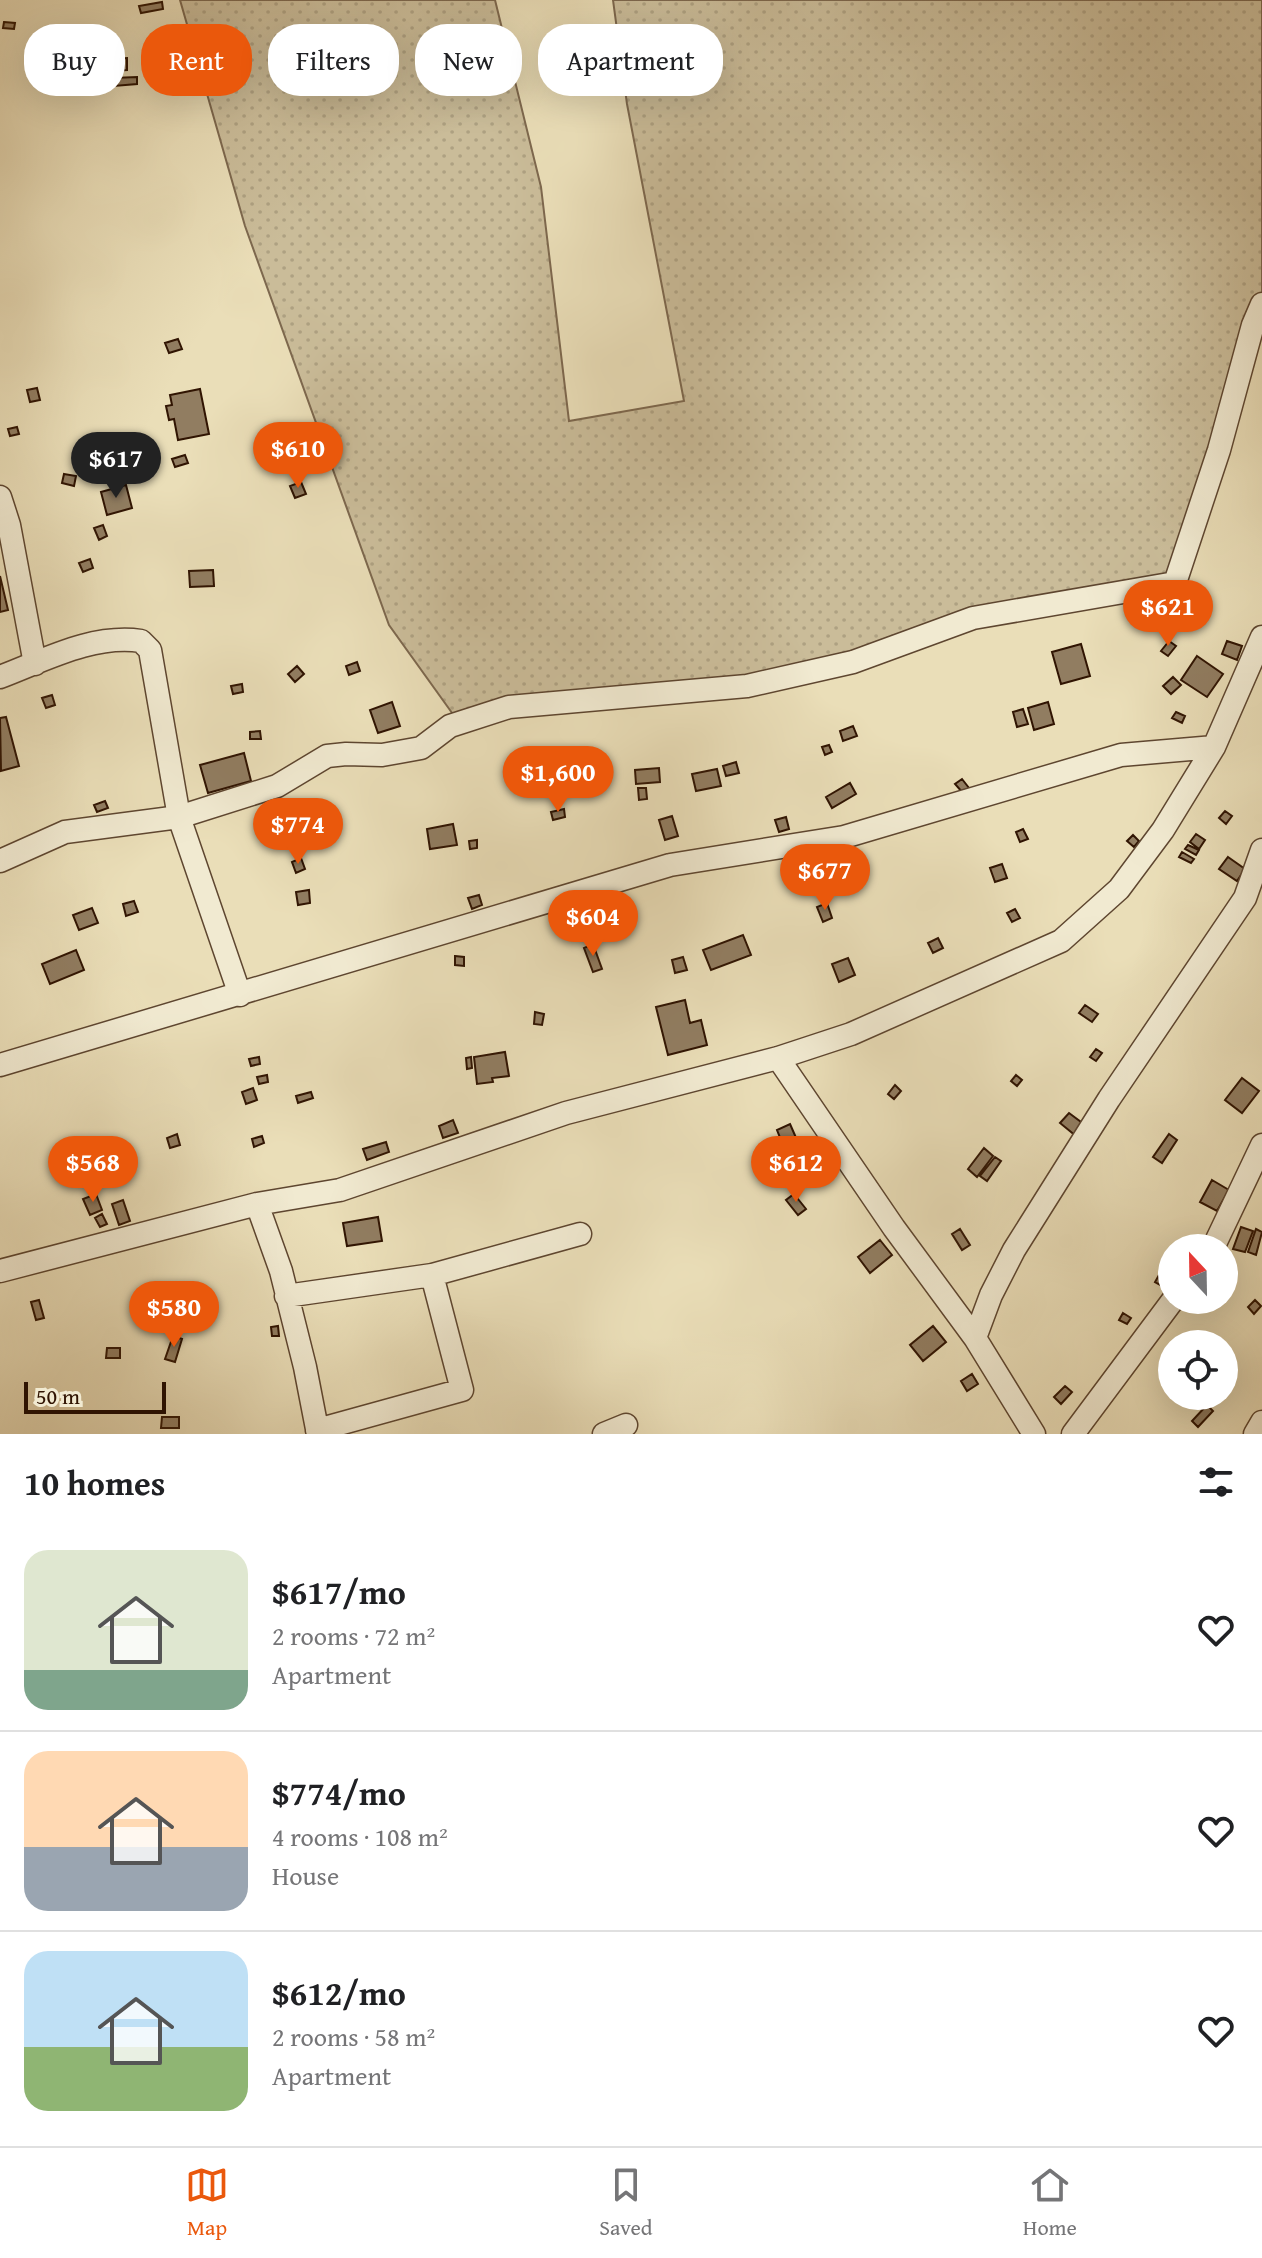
<!DOCTYPE html>
<html lang="en">
<head>
<meta charset="utf-8">
<style>
	body { margin:0; font-family:"Gentium Book Plus",serif; background:#f2f2f2; color:#202124; height:100vh; display:flex; flex-direction:column; font-size:30px; white-space:nowrap }
	* { box-sizing:border-box; margin:0 }
	p { font-size:26px; color:#757577 }
	.icon { flex:none; width:44px; height:44px; fill:none; stroke:currentColor; stroke-width:2; stroke-linecap:round; stroke-linejoin:round }
	.map { position:relative; height:1434px; overflow:hidden }
	.drawer { display:flex; flex-direction:column; background:#fff; flex:1 }
	.drawer>* { flex:none }
	.hud { position:absolute; left:24px; top:24px; width:800px; height:72px; display:flex; gap:16px }
	.needle { width:52px; rotate:338deg }
	.tools { position:absolute; left:1158px; top:1234px; display:grid; gap:16px }
	.tools a { display:grid; place-items:center; width:80px; height:80px; border-radius:50%; background:#fff; box-shadow:0 8px 32px #0002; font-size:40px }
	.scale { position:absolute; left:24px; bottom:20px; width:142px; box-sizing:border-box; padding-left:8px; border:4px solid #301402; border-top:0; font-size:22px; line-height:28px; white-space:nowrap; color:#301402; -webkit-text-stroke:6px #f1ead1; paint-order:stroke }
	.price { position:absolute; translate:-50% -68px; padding:0 18px; border-radius:28px; background:#ea580c; color:#fff; font-size:26px; line-height:52px; filter:drop-shadow(0 2px 4px #0008) }
	.price::after { content:''; position:absolute; left:50%; top:48px; width:24px; height:18px; margin-left:-12px; background:inherit; clip-path:polygon(0 0,100% 0,50% 100%) }
	.price.selected { background:#222; color:#fff }
	ul { padding:0; list-style:none }
	li { display:flex; align-items:center; gap:24px; height:200px; padding:0 24px }
	li+li { border-top:2px solid #e0e0e0 }
	li span { display:grid; place-items:center; flex:none; width:224px; height:160px; border-radius:24px; color:#555 }
	li>.icon { margin-inline-start:auto }
	span .icon { width:96px; height:96px; fill:#fffc; stroke-width:1 }
	li b { font-size:34px }
	h2 { display:flex; justify-content:space-between; align-items:center; height:96px; padding:0 24px; font-size:34px }
	.chip { padding:0 28px; border-radius:32px; background:#fff; box-shadow:0 8px 32px #0002; font-size:28px; line-height:72px }
	.chip.selected { background:#ea580c; color:#fff }
	.menu { display:flex; justify-content:space-around; align-items:center; height:112px; border-top:2px solid #e0e0e0; background:#fff; font-size:22px; color:#757577 }
	.menu a { display:grid; justify-items:center; gap:4px }
	.menu .selected { color:#ea580c }
	.map>svg:first-child { display:block }
	.grass { fill:url(#grass-dots); stroke:#7d684e; stroke-width:2 }
	.building { fill:#917d61; stroke:#301402; stroke-width:2 }
	.lines { fill:none; stroke-linecap:round; stroke-linejoin:round }
	.minor-casing { stroke:#5e4630; stroke-width:25 }
	.minor { stroke:#f1ead1; stroke-width:22 }
</style>
</head>
<body>
<div class="map">
<svg width="1262" height="1434" viewBox="0 0 1262 1434">
	<defs>
		<pattern id="grass-dots" width="8" height="8" patternUnits="userSpaceOnUse" patternTransform="scale(2)"><rect width="8" height="8" fill="#cabc99"/><path d="M2 2h.1M6 6h.1" fill="none" stroke="#aea182" stroke-width="1.8" stroke-linecap="round"/></pattern>
	</defs>
	<rect width="100%" height="100%" fill="#eadeb8"/>
	<filter id="stains"><feTurbulence type="fractalNoise" baseFrequency=".0025" numOctaves="4"/><feColorMatrix values="0 0 0 0 .2 0 0 0 0 .09 0 0 0 0 .02 0 0 0 .5 -.17"/></filter>
	<radialGradient id="worn" r=".72"><stop offset=".6" stop-color="#630" stop-opacity="0"/><stop offset="1" stop-color="#630" stop-opacity=".3"/></radialGradient>
	<path class="grass" d="M 180,0 L 495,0 L 541,187 L 569,421 L 684,401 L 627,104 L 613,0 L 1262,0 L 1262,302 L 1174,581 L 953,630 L 718,696 L 495,714 L 465,731 L 389,625 L 245,226 Z"/>
	<path class="building" d="M 162,2 L 163,9 L 141,13 L 139,6 Z
		M 4,22 L 15,23 L 14,29 L 3,28 Z
		M 62,55 L 62,62 L 54,63 L 54,56 Z
		M 127,58 L 127,70 L 110,71 L 110,59 Z
		M 137,77 L 137,84 L 114,86 L 113,78 Z
		M 178,339 L 182,349 L 169,353 L 165,343 Z
		M 37,388 L 40,400 L 30,402 L 27,390 Z
		M 200,389 L 209,434 L 178,440 L 174,419 L 169,420 L 166,406 L 172,405 L 170,395 Z
		M 17,427 L 19,434 L 10,436 L 8,429 Z
		M 185,455 L 188,463 L 175,467 L 172,459 Z
		M 64,474 L 76,476 L 74,486 L 62,483 Z
		M 301,482 L 306,494 L 295,498 L 290,486 Z
		M 126,485 L 132,508 L 107,515 L 101,492 Z
		M 103,525 L 107,536 L 99,540 L 94,528 Z
		M 90,559 L 93,568 L 83,572 L 79,563 Z
		M 213,570 L 214,586 L 190,587 L 189,571 Z
		M 0,576 L 8,610 L 0,612 Z
		M 1169,641 L 1176,646 L 1168,656 L 1161,651 Z
		M 1227,641 L 1242,646 L 1237,660 L 1222,654 Z
		M 1081,644 L 1090,676 L 1061,684 L 1052,652 Z
		M 1197,656 L 1223,674 L 1207,697 L 1181,680 Z
		M 357,662 L 360,671 L 349,675 L 346,666 Z
		M 297,666 L 304,674 L 295,682 L 288,674 Z
		M 1173,677 L 1181,685 L 1171,694 L 1163,686 Z
		M 242,684 L 243,692 L 233,694 L 231,686 Z
		M 52,695 L 55,705 L 46,708 L 42,698 Z
		M 392,702 L 400,726 L 378,733 L 370,710 Z
		M 1048,702 L 1054,724 L 1034,730 L 1028,708 Z
		M 1023,709 L 1028,724 L 1017,727 L 1013,712 Z
		M 1176,712 L 1185,716 L 1182,723 L 1172,718 Z
		M 6,717 L 19,766 L 1,771 L 0,718 Z
		M 853,726 L 857,736 L 843,741 L 840,731 Z
		M 260,731 L 261,739 L 250,739 L 250,732 Z
		M 829,745 L 832,752 L 825,755 L 822,747 Z
		M 244,753 L 251,781 L 208,793 L 200,765 Z
		M 736,762 L 739,773 L 726,776 L 723,766 Z
		M 659,768 L 660,782 L 636,784 L 635,770 Z
		M 717,769 L 721,786 L 696,791 L 692,774 Z
		M 962,779 L 969,788 L 963,793 L 955,784 Z
		M 850,783 L 856,794 L 832,808 L 826,797 Z
		M 638,788 L 646,788 L 647,799 L 639,800 Z
		M 105,801 L 108,808 L 97,812 L 94,805 Z
		M 564,809 L 565,817 L 553,820 L 551,812 Z
		M 1225,811 L 1232,816 L 1226,824 L 1219,818 Z
		M 672,816 L 678,836 L 665,840 L 659,820 Z
		M 786,817 L 789,829 L 779,832 L 775,820 Z
		M 453,824 L 457,845 L 430,849 L 427,829 Z
		M 1023,829 L 1028,839 L 1020,842 L 1016,832 Z
		M 1196,834 L 1205,840 L 1199,849 L 1190,842 Z
		M 1133,835 L 1139,841 L 1134,847 L 1127,841 Z
		M 477,840 L 477,848 L 470,849 L 469,841 Z
		M 1188,845 L 1199,850 L 1196,855 L 1185,849 Z
		M 1182,852 L 1194,859 L 1191,863 L 1179,857 Z
		M 1228,857 L 1245,869 L 1237,881 L 1219,869 Z
		M 301,858 L 305,869 L 296,873 L 292,862 Z
		M 1002,864 L 1007,878 L 995,882 L 990,868 Z
		M 309,890 L 310,903 L 298,905 L 296,892 Z
		M 479,895 L 482,905 L 472,909 L 468,898 Z
		M 134,901 L 138,912 L 126,916 L 123,904 Z
		M 827,903 L 832,918 L 823,922 L 817,907 Z
		M 92,908 L 98,923 L 79,930 L 73,915 Z
		M 1015,909 L 1020,918 L 1012,922 L 1007,913 Z
		M 743,935 L 751,955 L 711,970 L 703,950 Z
		M 938,938 L 943,948 L 933,953 L 928,943 Z
		M 593,944 L 602,969 L 593,972 L 584,948 Z
		M 76,950 L 84,970 L 50,984 L 42,964 Z
		M 455,956 L 464,957 L 464,966 L 455,965 Z
		M 683,957 L 687,970 L 675,973 L 672,960 Z
		M 848,958 L 855,975 L 839,982 L 832,964 Z
		M 685,1000 L 690,1023 L 701,1020 L 707,1045 L 668,1055 L 656,1007 Z
		M 1085,1005 L 1098,1014 L 1092,1022 L 1079,1013 Z
		M 535,1012 L 544,1014 L 542,1025 L 534,1024 Z
		M 1096,1049 L 1102,1053 L 1096,1061 L 1090,1057 Z
		M 505,1052 L 509,1076 L 492,1078 L 493,1082 L 477,1084 L 474,1057 Z
		M 259,1057 L 260,1064 L 251,1066 L 249,1059 Z
		M 471,1057 L 472,1068 L 467,1069 L 466,1058 Z
		M 267,1075 L 268,1082 L 259,1084 L 257,1077 Z
		M 1016,1075 L 1022,1080 L 1017,1086 L 1011,1081 Z
		M 1242,1078 L 1259,1091 L 1242,1113 L 1225,1100 Z
		M 895,1085 L 901,1091 L 894,1099 L 888,1094 Z
		M 253,1088 L 257,1100 L 246,1104 L 242,1092 Z
		M 311,1092 L 313,1098 L 298,1103 L 296,1096 Z
		M 1069,1113 L 1085,1125 L 1076,1136 L 1060,1123 Z
		M 453,1120 L 458,1133 L 443,1138 L 439,1126 Z
		M 790,1124 L 797,1140 L 783,1145 L 777,1130 Z
		M 177,1134 L 180,1145 L 170,1148 L 167,1138 Z
		M 1169,1134 L 1177,1140 L 1162,1163 L 1153,1157 Z
		M 262,1136 L 264,1143 L 254,1147 L 252,1139 Z
		M 386,1142 L 389,1152 L 367,1160 L 363,1149 Z
		M 984,1148 L 993,1156 L 977,1177 L 968,1169 Z
		M 995,1157 L 1001,1161 L 987,1181 L 980,1176 Z
		M 1212,1180 L 1229,1190 L 1217,1211 L 1200,1202 Z
		M 96,1194 L 102,1210 L 90,1215 L 83,1199 Z
		M 794,1194 L 806,1209 L 798,1215 L 786,1200 Z
		M 123,1200 L 130,1221 L 119,1225 L 112,1204 Z
		M 102,1214 L 107,1224 L 100,1227 L 95,1218 Z
		M 378,1217 L 382,1241 L 347,1246 L 343,1223 Z
		M 1241,1227 L 1253,1231 L 1245,1252 L 1233,1249 Z
		M 960,1229 L 970,1245 L 962,1250 L 952,1234 Z
		M 1256,1229 L 1262,1232 L 1256,1255 L 1248,1252 Z
		M 880,1240 L 892,1255 L 870,1273 L 858,1257 Z
		M 1159,1275 L 1168,1279 L 1164,1287 L 1155,1282 Z
		M 39,1300 L 44,1318 L 36,1320 L 31,1302 Z
		M 1255,1300 L 1261,1306 L 1254,1314 L 1248,1307 Z
		M 1123,1313 L 1131,1318 L 1127,1324 L 1119,1320 Z
		M 278,1326 L 279,1336 L 272,1336 L 271,1327 Z
		M 933,1326 L 946,1342 L 923,1361 L 910,1345 Z
		M 173,1336 L 182,1339 L 175,1362 L 165,1359 Z
		M 107,1348 L 120,1348 L 120,1358 L 106,1358 Z
		M 972,1374 L 978,1384 L 967,1391 L 961,1381 Z
		M 1065,1386 L 1072,1392 L 1061,1404 L 1054,1397 Z
		M 74,1394 L 75,1400 L 64,1403 L 62,1397 Z
		M 1207,1405 L 1213,1411 L 1198,1427 L 1192,1421 Z
		M 162,1417 L 179,1417 L 179,1428 L 161,1428 Z"/>
	<g class="lines">
		<defs>
			<path id="minor" d="M 0,497 L 9,525 L 35,664
				M 0,677 C 45,660 92,634 141,641 L 150,650 L 179,817 L 240,995
				M 0,861 L 65,832 L 179,817 L 277,786 L 327,756 L 346,754 L 382,755 L 421,748 L 450,726 L 509,707 L 747,686 L 853,662 L 973,618 L 1175,583 L 1219,450 L 1253,325 L 1262,304
				M 778,1058 L 894,1228 L 975,1338 L 1034,1434
				M 0,1065 L 670,865 L 844,837 L 1121,755 L 1214,747
				M 257,1204 L 281,1271 L 305,1367 L 318,1434
				M 1213,1248 L 1262,1145
				M 0,1271 L 257,1204 L 340,1190 L 566,1113 L 778,1058 L 851,1034 L 1061,941 L 1119,889 L 1163,830 L 1214,747 L 1262,637
				M 432,1275 L 580,1234
				M 286,1296 L 432,1275 L 462,1390 L 317,1430
				M 975,1338 L 991,1295 L 1014,1250 L 1109,1099 L 1245,898 L 1262,850
				M 604,1434 L 626,1425
				M 1073,1434 L 1173,1300
				M 1255,1434 L 1262,1422"/>
		</defs>
		<use href="#minor" class="minor-casing"/>
		<use href="#minor" class="minor"/>
	</g>
	<rect width="100%" height="100%" filter="url(#stains)"/>
	<rect width="100%" height="100%" fill="url(#worn)"/>
</svg>
<div class="tools">
<a><svg class="needle" viewBox="-14 -14 28 28"><path d="M0-13l5 13h-10z" fill="#e53935"/><path d="M0 13l5-13h-10z" fill="#757577"/></svg></a>
<a><svg class="icon" aria-label="locate" viewBox="0 0 24 24"><circle cx="12" cy="12" r="6"/><path d="M12 2v4M12 18v4M2 12h4M18 12h4"/></svg></a>
</div>
<div class="scale">50 m</div>
<b class="price" style="left:298px;top:490px">$610</b>
<b class="price selected" style="left:116px;top:500px">$617</b>
<b class="price" style="left:1168px;top:648px">$621</b>
<b class="price" style="left:558px;top:814px">$1,600</b>
<b class="price" style="left:298px;top:866px">$774</b>
<b class="price" style="left:825px;top:912px">$677</b>
<b class="price" style="left:593px;top:958px">$604</b>
<b class="price" style="left:93px;top:1204px">$568</b>
<b class="price" style="left:796px;top:1204px">$612</b>
<b class="price" style="left:174px;top:1349px">$580</b>
<div class="hud">
<a class="chip">Buy</a>
<a class="chip selected">Rent</a>
<a class="chip">Filters</a>
<a class="chip">New</a>
<a class="chip">Apartment</a>
</div>
</div>
<section class="drawer">
<h2>10 homes<svg class="icon" aria-label="filters" viewBox="0 0 24 24"><path d="M4 7h16M4 17h16"/><circle cx="9" cy="7" r="2"/><circle cx="15" cy="17" r="2"/></svg></h2>
<ul>
<li><span style="background:linear-gradient(#dfe7d0 75%,#7fa58c 0)"><svg class="icon" aria-label="home" viewBox="0 0 24 24"><path d="M3 11l9-7 9 7M6 9v11h12V9"/></svg></span><div><b>$617/mo</b><p>2 rooms · 72 m²</p><p>Apartment</p></div><svg class="icon" aria-label="heart" viewBox="0 0 24 24"><path d="M12 20l-8-8c-3-5 5-10 8-4 3-6 11-1 8 4z"/></svg></li>
<li><span style="background:linear-gradient(#ffd9b3 60%,#9aa5b1 0)"><svg class="icon" aria-label="home" viewBox="0 0 24 24"><path d="M3 11l9-7 9 7M6 9v11h12V9"/></svg></span><div><b>$774/mo</b><p>4 rooms · 108 m²</p><p>House</p></div><svg class="icon" aria-label="heart" viewBox="0 0 24 24"><path d="M12 20l-8-8c-3-5 5-10 8-4 3-6 11-1 8 4z"/></svg></li>
<li><span style="background:linear-gradient(#bfe0f5 60%,#8fb573 0)"><svg class="icon" aria-label="home" viewBox="0 0 24 24"><path d="M3 11l9-7 9 7M6 9v11h12V9"/></svg></span><div><b>$612/mo</b><p>2 rooms · 58 m²</p><p>Apartment</p></div><svg class="icon" aria-label="heart" viewBox="0 0 24 24"><path d="M12 20l-8-8c-3-5 5-10 8-4 3-6 11-1 8 4z"/></svg></li>
</ul>
</section>
<nav class="menu">
<a class="selected"><svg class="icon" aria-label="map" viewBox="0 0 24 24"><path d="M3 6l6-2 6 2 6-2v14l-6 2-6-2-6 2zM9 4v14M15 6v14"/></svg>Map</a>
<a><svg class="icon" aria-label="saved" viewBox="0 0 24 24"><path d="M7 4h10v16l-5-4-5 4z"/></svg>Saved</a>
<a><svg class="icon" aria-label="home" viewBox="0 0 24 24"><path d="M3 11l9-7 9 7M6 9v11h12V9"/></svg>Home</a>
</nav>
</body>
</html>
